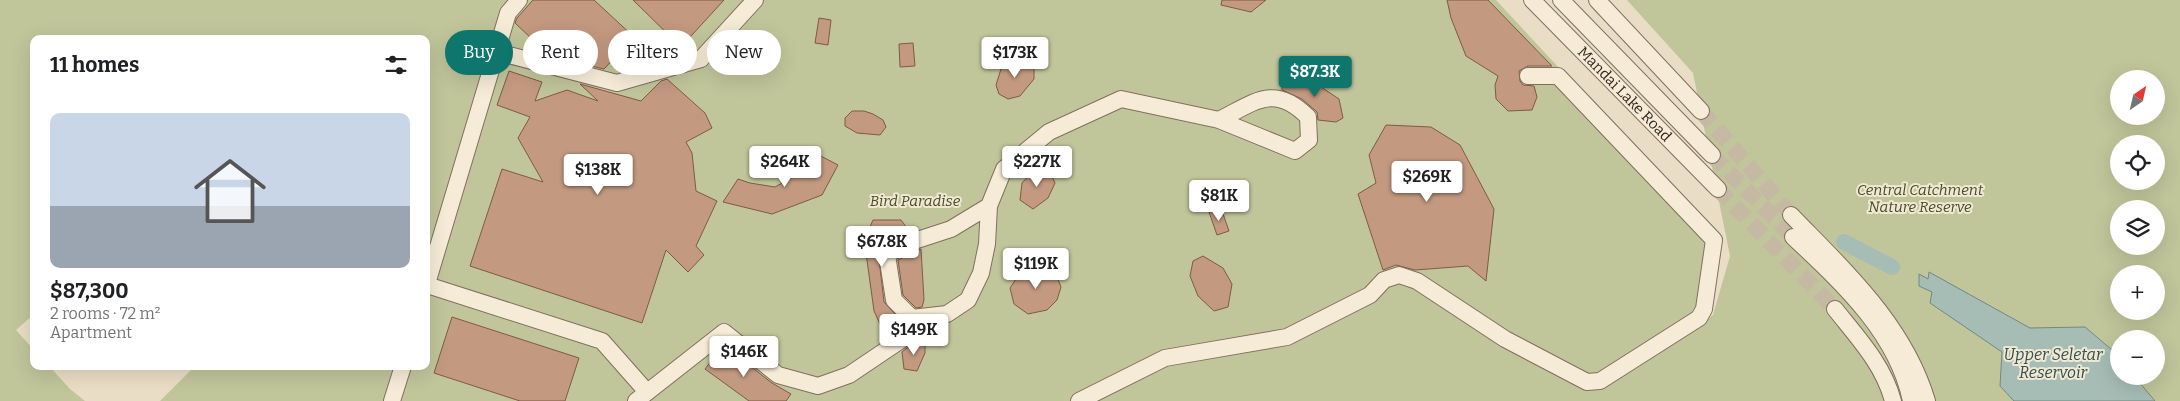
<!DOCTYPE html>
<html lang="en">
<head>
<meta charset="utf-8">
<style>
	body { margin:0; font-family:Bitter,serif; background:#f6f6f6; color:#202124; height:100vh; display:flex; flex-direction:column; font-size:19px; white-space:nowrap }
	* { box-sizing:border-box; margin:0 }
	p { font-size:16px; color:#757577 }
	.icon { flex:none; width:28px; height:28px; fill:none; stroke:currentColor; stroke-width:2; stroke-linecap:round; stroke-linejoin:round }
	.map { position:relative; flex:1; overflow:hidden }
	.details { position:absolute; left:30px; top:35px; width:400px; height:335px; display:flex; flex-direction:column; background:#fff; border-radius:10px; box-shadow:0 5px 20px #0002 }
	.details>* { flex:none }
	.hud { position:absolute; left:445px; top:30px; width:475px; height:45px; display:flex; gap:10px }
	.needle { width:32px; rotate:34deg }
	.controls { position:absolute; left:2110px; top:70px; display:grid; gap:10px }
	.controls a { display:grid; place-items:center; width:55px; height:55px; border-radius:50%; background:#fff; box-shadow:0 5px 20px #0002; font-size:25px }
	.price { position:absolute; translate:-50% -42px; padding:0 11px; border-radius:5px; background:#fff; color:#222; font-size:16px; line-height:32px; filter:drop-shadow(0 1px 2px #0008) }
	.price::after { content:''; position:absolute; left:50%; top:30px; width:15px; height:11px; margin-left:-8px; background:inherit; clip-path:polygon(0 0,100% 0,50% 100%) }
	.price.selected { background:#0f766e; color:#fff }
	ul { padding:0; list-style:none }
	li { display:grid; align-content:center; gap:10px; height:265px; padding:0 20px }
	li span { display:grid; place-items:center; height:155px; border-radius:10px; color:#555 }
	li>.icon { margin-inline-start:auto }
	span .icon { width:90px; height:90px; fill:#fffc; stroke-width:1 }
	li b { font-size:21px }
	h2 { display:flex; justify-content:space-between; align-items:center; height:60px; padding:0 20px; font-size:21px }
	.pill { padding:0 18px; border-radius:22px; background:#fff; box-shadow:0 5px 20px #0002; font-size:18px; line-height:45px }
	.pill.selected { background:#0f766e; color:#fff }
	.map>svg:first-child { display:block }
	.green { fill:#c1c59a; fill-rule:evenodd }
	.water { fill:#a6bdb5; stroke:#6e8a82 }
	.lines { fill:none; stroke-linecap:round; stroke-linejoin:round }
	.canal { stroke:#a6bdb5; stroke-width:16 }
	.building { fill:#c3997f; stroke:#7e5b45 }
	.minor-tunnel { stroke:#c5b9a4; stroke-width:16; stroke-dasharray:16 8; stroke-linecap:butt }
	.minor-casing { stroke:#81705d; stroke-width:18 }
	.minor { stroke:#f5ebd7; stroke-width:16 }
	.labels { text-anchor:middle; stroke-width:4; stroke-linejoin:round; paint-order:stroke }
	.street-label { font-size:15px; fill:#33281f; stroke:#f1e8d3 }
	.park-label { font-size:15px; font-style:italic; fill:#454d28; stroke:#f1e8d3 }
	.water-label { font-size:16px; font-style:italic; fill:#30514e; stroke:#f1e8d3 }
</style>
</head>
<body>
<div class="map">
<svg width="2180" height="401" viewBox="0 0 2180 401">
	<rect width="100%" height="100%" fill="#e9ddc5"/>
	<path class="green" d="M 0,0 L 1496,0 L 1720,241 L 1709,314 L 1619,378 L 1713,315 L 1730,256 L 1693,73 L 1627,0 L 2180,0 L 2180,401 L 160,401 L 195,366 L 426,366 L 426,39 L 34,39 L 34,314 L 16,330 L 34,350 L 34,366 L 49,366 L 70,389 L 85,401 L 0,401 ZM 2119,79 L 2156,79 L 2156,116 L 2119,116 ZM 2119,144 L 2156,144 L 2156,181 L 2119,181 ZM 2119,209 L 2156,209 L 2156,246 L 2119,246 ZM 2119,274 L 2156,274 L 2156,311 L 2119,311 ZM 2119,339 L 2156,339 L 2156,376 L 2119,376 Z"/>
	<path class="water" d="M 1929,272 L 2030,328 L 2085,327 L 2119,356 L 2119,376 L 2134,376 L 2155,401 L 2014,401 L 2000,386 L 2002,352 L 1930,303 L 1932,292 L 1919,286 L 1919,274 L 1928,279 Z"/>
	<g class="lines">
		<path class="canal" d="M 1844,242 L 1892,267"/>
	</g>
	<path class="building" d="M 533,0 L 594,0 L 634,37 L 604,69 L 574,62 L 566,54 L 562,58 L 549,55 L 515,23 L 517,18 Z
		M 633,0 L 724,0 L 681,47 Z
		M 1222,0 L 1266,0 L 1251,12 L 1221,5 Z
		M 1447,0 L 1488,0 L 1552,66 L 1528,66 L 1519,71 L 1520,81 L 1523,85 L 1534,86 L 1537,97 L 1532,110 L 1508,111 L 1496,99 L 1495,85 L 1498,76 L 1466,56 L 1451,18 Z
		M 819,18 L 831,20 L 828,45 L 815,43 Z
		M 753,32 L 769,47 L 751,65 L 735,50 Z
		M 913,43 L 915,66 L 900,67 L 899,44 Z
		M 1012,60 L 1024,61 L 1034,67 L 1034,79 L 1020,96 L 1008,99 L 999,94 L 996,85 L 1001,69 Z
		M 509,71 L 542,82 L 535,101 L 567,90 L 598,101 L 580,84 L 641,101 L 661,81 L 667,79 L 705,113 L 712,128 L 686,142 L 692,153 L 696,191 L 717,201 L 696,246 L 704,255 L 688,272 L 666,250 L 642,323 L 470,266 L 502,169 L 543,182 L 518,138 L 530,117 L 497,105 Z
		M 1290,77 L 1312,81 L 1339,99 L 1343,118 L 1336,122 L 1318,120 L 1317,112 L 1302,99 L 1282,90 L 1282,81 Z
		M 852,111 L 864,111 L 873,114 L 883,120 L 886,127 L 880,135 L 857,133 L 845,126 L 845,118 Z
		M 1386,125 L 1431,127 L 1460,145 L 1494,209 L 1486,281 L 1468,266 L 1415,270 L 1396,265 L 1383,270 L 1358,194 L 1376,183 L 1369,155 Z
		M 815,153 L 838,165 L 822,195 L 772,214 L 723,202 L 738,179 L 750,183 L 775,187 L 793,177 Z
		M 1034,170 L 1050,172 L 1055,183 L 1048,198 L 1033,209 L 1020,200 L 1022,183 Z
		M 1221,208 L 1229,231 L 1217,235 L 1209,212 Z
		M 873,220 L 901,220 L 910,232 L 900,235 L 878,251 L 884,302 L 904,324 L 893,334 L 881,326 L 874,311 L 866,253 L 866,236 Z
		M 921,249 L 924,300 L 922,307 L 916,308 L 903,295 L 898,260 Z
		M 1203,256 L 1223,268 L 1232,284 L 1228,307 L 1214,311 L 1198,296 L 1190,276 L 1193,261 Z
		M 1038,266 L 1055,272 L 1061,287 L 1057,300 L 1047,310 L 1028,314 L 1014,304 L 1010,288 L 1020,273 Z
		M 452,317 L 579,358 L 565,401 L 520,401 L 434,373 Z
		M 917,340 L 925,341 L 925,353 L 917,371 L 904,369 L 902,352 Z
		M 723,345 L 772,383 L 791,394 L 786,401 L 749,401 L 705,369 Z"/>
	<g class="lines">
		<path class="minor-tunnel" d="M 1701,111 L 1791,215
			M 1712,155 L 1793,237
			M 1718,189 L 1835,309"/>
		<defs>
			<g id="minor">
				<path id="s1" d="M 1532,0 L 1718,189"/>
				<path d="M 1561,0 L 1712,155"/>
				<path d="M 1597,0 L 1701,111"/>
				<path d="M 497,52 L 617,83 L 701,59 L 755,0"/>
				<path d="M 989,206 L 951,229 L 905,244 L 887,255 L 894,300 L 912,318 L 947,314 L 968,300 L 981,273 L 987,244 L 989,206 L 1004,169 L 1049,132 L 1121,99 L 1219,120 L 1295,151 L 1309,140 L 1308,117 C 1274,83 1255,102 1219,120"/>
				<path d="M 1791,215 C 1845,271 1904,324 1927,401"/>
				<path d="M 1793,237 C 1842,283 1897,333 1911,401"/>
				<path d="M 427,285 L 602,341 L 647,392"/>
				<path d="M 426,287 L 508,13 L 519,0"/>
				<path d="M 1835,309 C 1858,338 1883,364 1893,401"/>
				<path d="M 392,401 L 403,366"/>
				<path d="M 636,401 L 724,332 L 778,375 L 818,386 L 849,375 L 904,338 L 925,317"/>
				<path d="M 1079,401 L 1165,358 L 1287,337 L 1370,295 L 1384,280 L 1399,275 L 1417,281 L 1505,339 L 1587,382 L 1600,381 L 1699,318 L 1704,309 L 1714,240 L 1558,76 L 1528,76"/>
			</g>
		</defs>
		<use href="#minor" class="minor-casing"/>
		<use href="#minor" class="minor"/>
	</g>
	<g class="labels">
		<g class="street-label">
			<text dy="5" stroke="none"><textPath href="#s1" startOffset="132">Mandai Lake Road</textPath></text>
		</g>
		<g class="park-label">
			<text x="1920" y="195">Central Catchment<tspan x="1920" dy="17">Nature Reserve</tspan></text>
			<text x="915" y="206">Bird Paradise</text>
		</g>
		<g class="water-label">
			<text x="2053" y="360">Upper Seletar<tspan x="2053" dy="18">Reservoir</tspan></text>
		</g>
	</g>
</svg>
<div class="controls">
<a><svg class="needle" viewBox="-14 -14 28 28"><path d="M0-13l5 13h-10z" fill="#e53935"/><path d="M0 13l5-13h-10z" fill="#757577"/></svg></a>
<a><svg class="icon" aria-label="locate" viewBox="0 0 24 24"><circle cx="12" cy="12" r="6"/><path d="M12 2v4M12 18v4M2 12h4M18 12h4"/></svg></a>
<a><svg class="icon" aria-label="layers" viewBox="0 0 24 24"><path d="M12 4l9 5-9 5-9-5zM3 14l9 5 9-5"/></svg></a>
<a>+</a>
<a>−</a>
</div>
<b class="price" style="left:1015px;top:79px">$173K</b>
<b class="price selected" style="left:1315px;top:98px">$87.3K</b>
<b class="price" style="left:785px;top:188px">$264K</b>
<b class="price" style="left:1037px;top:188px">$227K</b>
<b class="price" style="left:598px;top:196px">$138K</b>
<b class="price" style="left:1427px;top:203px">$269K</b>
<b class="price" style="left:1219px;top:222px">$81K</b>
<b class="price" style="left:882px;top:268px">$67.8K</b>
<b class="price" style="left:1036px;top:290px">$119K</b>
<b class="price" style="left:914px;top:356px">$149K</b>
<b class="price" style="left:744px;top:378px">$146K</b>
<div class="hud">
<a class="pill selected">Buy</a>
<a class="pill">Rent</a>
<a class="pill">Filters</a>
<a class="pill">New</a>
</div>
<section class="details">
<h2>11 homes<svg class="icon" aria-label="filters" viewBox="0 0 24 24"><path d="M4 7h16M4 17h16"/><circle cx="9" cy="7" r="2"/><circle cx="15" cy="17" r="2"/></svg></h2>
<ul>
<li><span style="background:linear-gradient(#c9d6e8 60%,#9aa5b1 0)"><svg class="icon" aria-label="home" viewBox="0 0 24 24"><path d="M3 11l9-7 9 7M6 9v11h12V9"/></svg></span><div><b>$87,300</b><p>2 rooms · 72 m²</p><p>Apartment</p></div></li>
</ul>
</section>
</div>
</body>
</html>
